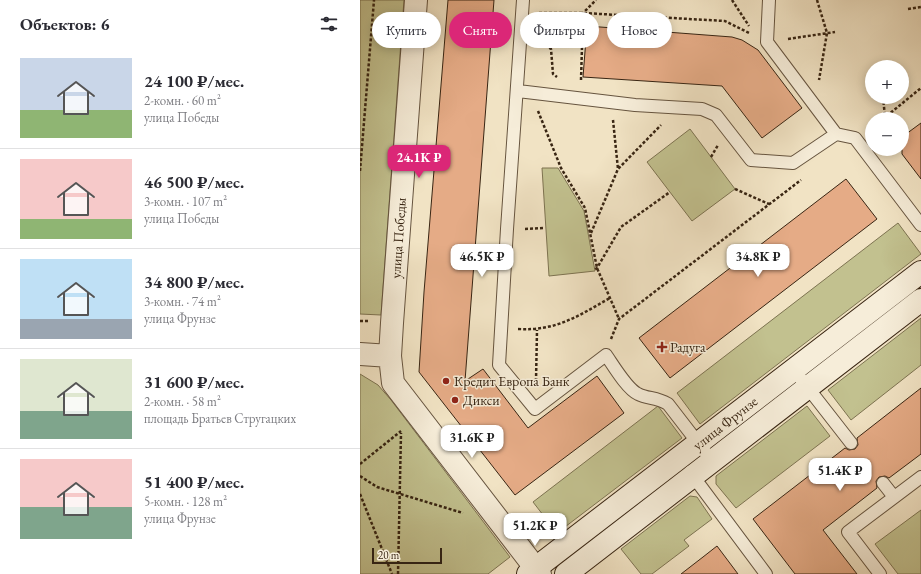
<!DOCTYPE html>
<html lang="ru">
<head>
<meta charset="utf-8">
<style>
	body { margin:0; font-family:"EB Garamond",serif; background:#f7f7f7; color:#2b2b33; height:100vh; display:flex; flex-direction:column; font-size:15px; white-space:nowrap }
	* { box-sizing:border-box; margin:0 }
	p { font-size:13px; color:#7c7c81 }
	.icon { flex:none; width:22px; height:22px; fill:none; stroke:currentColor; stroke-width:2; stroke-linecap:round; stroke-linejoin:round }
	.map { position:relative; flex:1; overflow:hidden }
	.sheet { display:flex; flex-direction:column; background:#fff; width:360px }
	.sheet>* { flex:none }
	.guide { position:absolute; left:12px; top:12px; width:380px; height:36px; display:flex; gap:8px }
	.controls { position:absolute; left:505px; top:60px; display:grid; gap:8px }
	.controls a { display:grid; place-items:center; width:44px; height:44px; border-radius:50%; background:#fff; box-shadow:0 2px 10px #0003; font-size:20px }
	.scale { position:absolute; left:12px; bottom:10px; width:70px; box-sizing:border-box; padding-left:4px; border:2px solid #382513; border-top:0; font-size:11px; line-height:14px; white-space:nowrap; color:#382513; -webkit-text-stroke:3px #f6edd9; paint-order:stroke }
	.price { position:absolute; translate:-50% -34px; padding:0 9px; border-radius:8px; background:#fff; color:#222; font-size:13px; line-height:26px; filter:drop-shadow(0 1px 2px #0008) }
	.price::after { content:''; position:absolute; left:50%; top:24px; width:12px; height:9px; margin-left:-6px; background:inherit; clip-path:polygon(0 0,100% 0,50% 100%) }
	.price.on { background:#db2777; color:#fff }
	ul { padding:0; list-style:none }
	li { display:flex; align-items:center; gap:12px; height:100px; padding:0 20px }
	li+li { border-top:1px solid #e1e1e2 }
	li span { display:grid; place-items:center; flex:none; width:112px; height:80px; border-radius:0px; color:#555 }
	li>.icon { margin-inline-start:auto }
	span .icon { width:48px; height:48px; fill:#fffc; stroke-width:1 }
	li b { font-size:17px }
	h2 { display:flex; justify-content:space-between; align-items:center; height:48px; padding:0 20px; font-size:17px }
	.pill { padding:0 14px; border-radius:18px; background:#fff; box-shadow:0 2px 10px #0003; font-size:14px; line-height:36px }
	.pill.on { background:#db2777; color:#fff }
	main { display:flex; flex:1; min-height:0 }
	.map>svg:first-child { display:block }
	.green { fill:#c2c18f; stroke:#7d7351 }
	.building { fill:#e5ab86; stroke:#382513 }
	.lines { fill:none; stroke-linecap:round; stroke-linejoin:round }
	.lane-casing { stroke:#66543f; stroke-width:14 }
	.street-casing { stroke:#66543f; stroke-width:24 }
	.secondary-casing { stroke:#382513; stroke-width:24 }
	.path { stroke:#382513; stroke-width:2.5; stroke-dasharray:3 2; stroke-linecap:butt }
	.lane { stroke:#f6edd9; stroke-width:12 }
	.street { stroke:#f6edd9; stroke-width:22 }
	.secondary { stroke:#f6edd9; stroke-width:22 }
	.poi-dot { fill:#8f2418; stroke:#f6edd9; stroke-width:1.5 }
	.labels { text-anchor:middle; stroke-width:3; stroke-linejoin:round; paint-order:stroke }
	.street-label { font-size:14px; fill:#382513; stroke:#f6edd9 }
	.poi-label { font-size:14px; fill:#382513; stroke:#f6edd9; text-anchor:start }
</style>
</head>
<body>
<main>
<section class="sheet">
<h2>Объектов: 6<svg class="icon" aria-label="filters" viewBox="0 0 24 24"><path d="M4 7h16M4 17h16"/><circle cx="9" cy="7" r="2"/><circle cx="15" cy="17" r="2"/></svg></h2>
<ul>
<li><span style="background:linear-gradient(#c9d6e8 65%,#8fb573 0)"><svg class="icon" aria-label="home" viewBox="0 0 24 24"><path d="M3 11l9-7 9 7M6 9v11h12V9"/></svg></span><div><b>24 100 ₽/мес.</b><p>2-комн. · 60 m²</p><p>улица Победы</p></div></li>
<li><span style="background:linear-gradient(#f6c9c9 75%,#8fb573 0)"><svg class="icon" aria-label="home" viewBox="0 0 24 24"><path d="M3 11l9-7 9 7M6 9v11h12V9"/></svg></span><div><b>46 500 ₽/мес.</b><p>3-комн. · 107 m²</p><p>улица Победы</p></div></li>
<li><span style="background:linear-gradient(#bfe0f5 75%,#9aa5b1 0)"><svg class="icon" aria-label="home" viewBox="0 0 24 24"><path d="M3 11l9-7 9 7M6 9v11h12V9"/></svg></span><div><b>34 800 ₽/мес.</b><p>3-комн. · 74 m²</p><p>улица Фрунзе</p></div></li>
<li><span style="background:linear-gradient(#dfe7d0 65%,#7fa58c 0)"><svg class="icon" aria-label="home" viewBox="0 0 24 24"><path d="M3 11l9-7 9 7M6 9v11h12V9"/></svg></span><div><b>31 600 ₽/мес.</b><p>2-комн. · 58 m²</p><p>площадь Братьев Стругацких</p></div></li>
<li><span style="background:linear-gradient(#f6c9c9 60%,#7fa58c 0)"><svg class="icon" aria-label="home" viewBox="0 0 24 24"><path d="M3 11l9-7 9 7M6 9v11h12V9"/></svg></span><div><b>51 400 ₽/мес.</b><p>5-комн. · 128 m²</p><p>улица Фрунзе</p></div></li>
</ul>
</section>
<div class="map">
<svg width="561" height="574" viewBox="0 0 561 574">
	<rect width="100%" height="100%" fill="#f1e3c4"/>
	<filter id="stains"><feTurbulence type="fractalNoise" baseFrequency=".005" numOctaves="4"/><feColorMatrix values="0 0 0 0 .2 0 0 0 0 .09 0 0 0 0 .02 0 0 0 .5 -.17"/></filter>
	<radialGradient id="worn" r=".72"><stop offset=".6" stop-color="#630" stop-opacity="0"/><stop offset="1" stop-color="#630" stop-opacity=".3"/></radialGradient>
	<path class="green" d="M 0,0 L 44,0 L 21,315 L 0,314 Z
		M 330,129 L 375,189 L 332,221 L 287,162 Z
		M 182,168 L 198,168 L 224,211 L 235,271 L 189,276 Z
		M 538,223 L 561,254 L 340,424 L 317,393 Z
		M 561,318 L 561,365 L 491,420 L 468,390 Z
		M 0,374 L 18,385 L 31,400 L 150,557 L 128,574 L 0,574 Z
		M 298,406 L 322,438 L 197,533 L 173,502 Z
		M 447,406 L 470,436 L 376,508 L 356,484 L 356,476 Z
		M 330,496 L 337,497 L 352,519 L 324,540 L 329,546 L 292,574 L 281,574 L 261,549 Z
		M 561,510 L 561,574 L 538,574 L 515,544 Z"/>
	<path class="building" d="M 88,0 L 134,0 L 105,381 L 123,369 L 168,428 L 237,376 L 264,413 L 155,495 L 59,372 L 64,292 Z
		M 227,26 L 372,37 L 382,40 L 398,50 L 442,108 L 402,138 L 362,86 L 223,77 Z
		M 561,123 L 561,179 L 542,154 L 542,137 Z
		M 486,179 L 517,219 L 310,378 L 279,338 Z
		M 561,388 L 561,454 L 529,478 L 525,476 L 519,477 L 516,481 L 517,488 L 463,530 L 497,574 L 435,574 L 393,519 L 485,448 L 489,450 L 495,449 L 498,445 L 497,438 Z
		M 357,546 L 378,574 L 321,574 L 343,557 Z"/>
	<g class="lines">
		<defs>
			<path id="lane" d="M 163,0 L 147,229 L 139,365 L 175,409 L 246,355 C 253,365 267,389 278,394 C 288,399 296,397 308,404 L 352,461
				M 409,0 L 407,42 L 476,134 L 495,138 L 561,225
				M 158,91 L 275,105 L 342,109 L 356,115 L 391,160 L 433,163 L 476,134
				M 434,370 L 491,443
				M 330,472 L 406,574
				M 523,483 L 534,497
				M 520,574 L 488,532 L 561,477"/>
			<path id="street" d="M 56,0 L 32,323 L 30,356 L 33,383 L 180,574
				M 0,354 L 30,356"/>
			<path id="secondary" d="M 168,574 L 561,272
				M 206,574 L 561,300"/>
		</defs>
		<use href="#lane" class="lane-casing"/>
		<use href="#street" class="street-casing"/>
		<use href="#secondary" class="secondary-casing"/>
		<path class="path" d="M 372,0 L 389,26
			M 457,0 L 467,33 L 459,80
			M 548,9 L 561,7
			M 179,13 L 223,13 L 365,21 L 389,33
			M 178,38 L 191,49 L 193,74 L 197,77
			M 428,39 L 475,32
			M 221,80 L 223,13 L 236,0
			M 523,97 L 525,117
			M 178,111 L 201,168 L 225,208 L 237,268 L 259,319
			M 523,119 L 561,88
			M 253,120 L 258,169
			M 351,157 L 358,145
			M 0,171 L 14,0
			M 375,189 L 409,204
			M 165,229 L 185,228
			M 231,233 L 258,169 L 301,125
			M 235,269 L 237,268 L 261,227 L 310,192
			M 0,321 L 10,321
			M 158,329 C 197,331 218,316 250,298
			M 251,339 L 259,319 L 441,180
			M 176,381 L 177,330
			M 0,464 L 41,431
			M 0,476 L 17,487 L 103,513
			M 0,494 L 32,574
			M 38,574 L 41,433"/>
		<use href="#lane" class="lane"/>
		<use href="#street" class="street"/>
		<use href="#secondary" class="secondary"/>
	</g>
	<g class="poi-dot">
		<path d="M300 341h4v4h4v4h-4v4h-4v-4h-4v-4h4z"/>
		<circle cx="86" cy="381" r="4"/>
		<circle cx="95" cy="400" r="4"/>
	</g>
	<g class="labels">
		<g class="street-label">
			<text transform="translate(38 238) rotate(-86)" y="5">улица Победы</text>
			<text transform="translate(365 423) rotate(-38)" y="5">улица Фрунзе</text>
		</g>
		<g class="poi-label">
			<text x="310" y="352">Радуга</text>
			<text x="94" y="386">Кредит Европа Банк</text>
			<text x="103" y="405">Дикси</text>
		</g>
	</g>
	<rect width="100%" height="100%" filter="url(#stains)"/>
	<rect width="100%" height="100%" fill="url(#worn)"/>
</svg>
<div class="controls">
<a>+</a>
<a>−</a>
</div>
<div class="scale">20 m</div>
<b class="price on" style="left:59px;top:179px">24.1K ₽</b>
<b class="price" style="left:122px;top:278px">46.5K ₽</b>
<b class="price" style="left:398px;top:278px">34.8K ₽</b>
<b class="price" style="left:112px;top:459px">31.6K ₽</b>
<b class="price" style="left:480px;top:492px">51.4K ₽</b>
<b class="price" style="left:175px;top:547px">51.2K ₽</b>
<div class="guide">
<a class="pill">Купить</a>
<a class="pill on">Снять</a>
<a class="pill">Фильтры</a>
<a class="pill">Новое</a>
</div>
</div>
</main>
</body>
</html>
